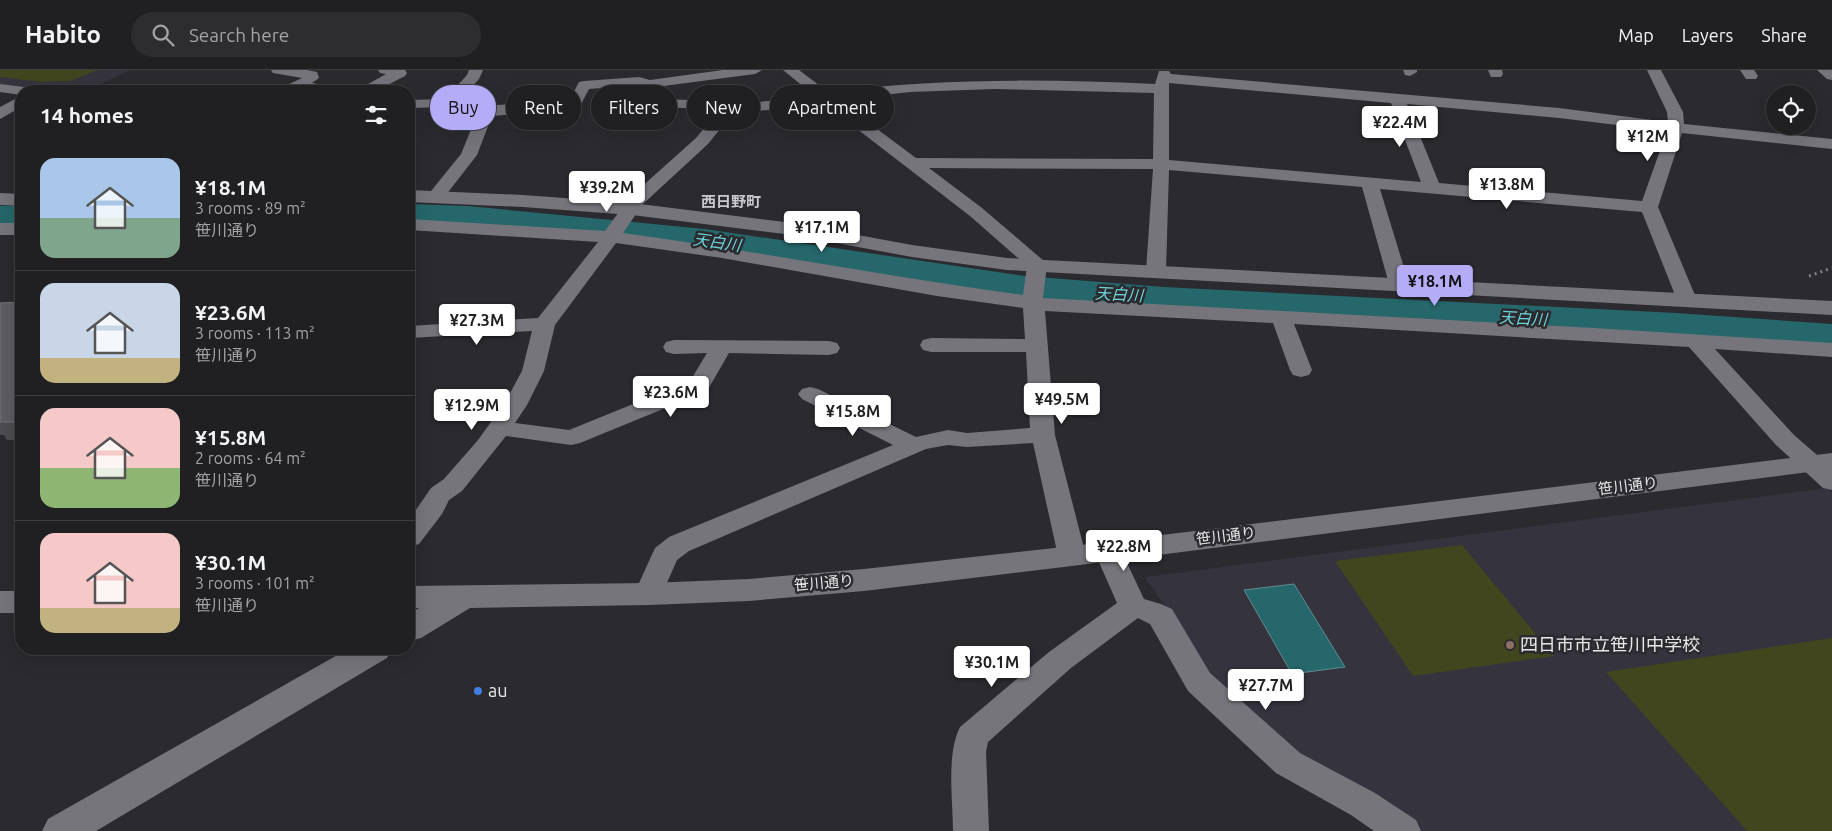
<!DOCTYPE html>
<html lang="en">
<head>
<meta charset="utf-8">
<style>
	body { margin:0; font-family:Ubuntu,"Noto Sans JP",sans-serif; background:#2d2d30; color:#f1f3f6; height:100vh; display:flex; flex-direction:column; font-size:19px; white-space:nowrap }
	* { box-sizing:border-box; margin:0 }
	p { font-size:16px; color:#a2a3a6 }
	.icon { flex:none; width:28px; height:28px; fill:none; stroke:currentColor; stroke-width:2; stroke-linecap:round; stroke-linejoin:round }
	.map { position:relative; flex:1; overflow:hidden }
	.details { position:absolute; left:15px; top:15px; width:400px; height:570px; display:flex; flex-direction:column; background:#202023; border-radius:20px; box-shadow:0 5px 20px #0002,0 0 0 1px #3d3e41 }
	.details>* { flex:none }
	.hud { position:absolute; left:430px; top:15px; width:475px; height:45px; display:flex; gap:10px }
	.buttons { position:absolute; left:1766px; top:15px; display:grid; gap:10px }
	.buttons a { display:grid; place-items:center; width:50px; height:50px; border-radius:50%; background:#202023; box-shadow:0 5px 20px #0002,0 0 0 1px #3d3e41; font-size:25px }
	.price { position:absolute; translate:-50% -42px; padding:0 11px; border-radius:5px; background:#fff; color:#222; font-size:16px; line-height:32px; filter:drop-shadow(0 1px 2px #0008) }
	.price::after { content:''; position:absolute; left:50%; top:30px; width:15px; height:11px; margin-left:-8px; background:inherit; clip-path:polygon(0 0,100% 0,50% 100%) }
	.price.active { background:#b5acf8; color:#111 }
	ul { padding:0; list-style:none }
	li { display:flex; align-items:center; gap:15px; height:125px; padding:0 25px }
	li+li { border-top:1px solid #3d3e41 }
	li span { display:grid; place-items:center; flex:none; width:140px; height:100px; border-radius:15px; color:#555 }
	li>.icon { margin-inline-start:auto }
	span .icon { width:60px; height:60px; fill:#fffc; stroke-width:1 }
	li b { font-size:21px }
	h2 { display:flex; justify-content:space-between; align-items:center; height:60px; padding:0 25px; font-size:21px }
	.tag { padding:0 18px; border-radius:22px; background:#202023; box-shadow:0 5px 20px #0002,0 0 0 1px #3d3e41; font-size:18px; line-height:45px }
	.tag.active { background:#b5acf8; color:#111 }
	header { display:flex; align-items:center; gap:30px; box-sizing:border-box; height:70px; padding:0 25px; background:#202023; border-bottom:1px solid #3d3e41 }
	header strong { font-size:24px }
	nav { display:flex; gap:28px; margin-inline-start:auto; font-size:18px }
	.search { width:350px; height:45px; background:#2d2d30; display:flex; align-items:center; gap:12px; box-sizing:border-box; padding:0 18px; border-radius:28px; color:#a2a3a6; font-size:19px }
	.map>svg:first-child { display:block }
	.built { fill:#34333e }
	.green { fill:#42461e }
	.water { fill:#25676a; stroke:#5f8d90 }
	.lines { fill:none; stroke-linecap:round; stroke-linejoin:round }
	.river { fill:#25676a; fill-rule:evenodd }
	.minor { fill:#76757c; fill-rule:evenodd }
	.tertiary { fill:#76757c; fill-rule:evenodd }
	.rail { stroke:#808085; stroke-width:3; stroke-dasharray:2 4; stroke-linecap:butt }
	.wall { fill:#4c4c51 }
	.building { fill:#5c5c62; stroke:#727277 }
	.education-dot { fill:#8d6e63; stroke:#2a2a2f; stroke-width:2 }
	.shop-dot { fill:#3f7fe0; stroke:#2a2a2f; stroke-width:2 }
	.labels { text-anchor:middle; stroke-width:5; stroke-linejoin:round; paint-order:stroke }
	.far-quarter-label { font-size:15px; font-weight:bold; fill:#c9c8cf; stroke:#2a2a2f }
	.street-label { font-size:15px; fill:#e7e7ea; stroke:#2a2a2f }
	.water-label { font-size:16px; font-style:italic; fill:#6dd3d8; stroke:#2a2a2f }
	.near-poi-label { font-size:18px; fill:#e7e7ea; stroke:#2a2a2f; text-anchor:start }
</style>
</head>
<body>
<header>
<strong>Habito</strong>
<div class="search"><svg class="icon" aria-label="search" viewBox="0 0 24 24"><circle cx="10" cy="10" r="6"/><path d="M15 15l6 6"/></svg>Search here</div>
<nav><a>Map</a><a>Layers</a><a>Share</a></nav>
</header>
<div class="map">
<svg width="1832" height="761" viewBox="0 0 1832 761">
	<rect width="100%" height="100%" fill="#2a2a2f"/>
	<path class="built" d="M 0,0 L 130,0 L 99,15 L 71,21 L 46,21 L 0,16 Z
		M 1827,418 L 1832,422 L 1832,761 L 1414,761 L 1303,692 L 1209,610 L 1169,540 L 1159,528 L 1145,507 Z"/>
	<path class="green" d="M 0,0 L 98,0 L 70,11 L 42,12 L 0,7 Z
		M 1462,475 L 1554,586 L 1413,606 L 1335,491 Z
		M 1832,568 L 1832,761 L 1747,761 L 1606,602 Z"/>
	<path class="water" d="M 1294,514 L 1345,597 L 1292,604 L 1244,520 Z"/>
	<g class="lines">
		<path class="river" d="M 409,134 L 468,136 L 705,159 L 1025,206 L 1164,217 L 1676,243 L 1832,254 L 1832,278 L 1676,267 L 1164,241 L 1025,230 L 705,181 L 468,156 L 409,154 Z
			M 0,136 L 21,136 L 21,156 L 0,156 Z"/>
		<path class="minor" d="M 271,0 L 307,0 L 317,2 L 319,8 L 312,13 L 342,18 L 344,21 L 279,21 L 281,18 L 302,8 L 273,3 Z
			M 378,0 L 405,0 L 407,3 L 405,6 L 376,21 L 359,21 L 361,18 L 386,4 L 380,3 Z
			M 469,0 L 483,0 L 479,9 L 459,31 L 486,38 L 497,35 L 569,31 L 579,12 L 584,11 L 639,7 L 650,10 L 723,0 L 762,0 L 755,4 L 656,17 L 656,29 L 727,31 L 733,34 L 816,27 L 783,0 L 799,0 L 828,22 C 937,8 1045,9 1155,14 L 1159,1 L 1169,1 L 1171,4 L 1559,38 L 1668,52 L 1667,42 L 1647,0 L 1661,0 L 1683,42 L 1684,54 L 1832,69 L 1832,79 L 1682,63 L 1658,137 L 1697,230 L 1694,234 L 1687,236 L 1680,234 L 1677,230 L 1642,142 L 1380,119 L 1409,214 L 1406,218 L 1399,220 L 1392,218 L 1389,214 L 1362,117 L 1169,100 L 1166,201 L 1163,205 L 1156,207 L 1149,205 L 1146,201 L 1153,99 L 929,98 L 982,138 L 1044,191 L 1047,195 L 1043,228 L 1594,258 L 1832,273 L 1832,287 L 1715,279 L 1794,365 L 1832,398 L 1832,420 L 1823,418 L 1776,375 L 1689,277 L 1294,254 L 1312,300 L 1309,305 L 1301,307 L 1293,305 L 1290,300 L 1273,253 L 1045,241 L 1055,365 L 1086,486 L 1082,493 L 1072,495 L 1062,493 L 1058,486 L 1033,373 L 967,377 L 948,375 L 926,379 L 689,481 L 677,490 L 659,531 L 649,534 L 639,531 L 634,524 L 655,478 L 669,467 L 893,375 L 802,329 L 798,324 L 802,319 L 810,317 L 818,319 L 916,367 L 948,360 L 967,363 L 1030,358 L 1026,282 L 931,282 L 923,280 L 920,275 L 923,270 L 931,268 L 1025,269 L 1023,238 L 937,226 L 722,188 L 616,173 L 555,255 L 544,301 L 527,335 L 515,353 L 569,360 L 690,311 L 707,283 L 674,284 L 666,282 L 663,277 L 666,272 L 674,270 L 829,271 L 837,273 L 840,278 L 837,283 L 829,285 L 729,283 L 707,321 L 580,373 L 571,375 L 506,366 L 462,421 L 449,430 L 442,444 L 419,474 L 409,477 L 409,450 L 431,418 L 444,409 L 478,370 L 504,334 L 522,301 L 532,261 L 409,268 L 409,256 L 538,248 L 598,172 L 409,160 L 409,149 L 605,161 L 629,128 L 696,68 L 719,40 L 646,36 L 641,32 L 642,16 L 638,15 L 589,19 L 579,38 L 574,39 L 492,46 L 477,85 L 442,130 L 436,131 L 430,130 L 427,126 L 461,84 L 477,45 L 449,37 L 409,38 L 409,30 L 445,29 L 467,5 ZM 1169,13 L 1391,33 L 1421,112 L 1169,90 ZM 994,19 L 1154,23 L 1153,89 L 916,88 L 838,30 L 910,22 ZM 1407,34 L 1559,48 L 1667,61 L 1642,131 L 1439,113 ZM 826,35 L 970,146 L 1027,196 L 1023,225 C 889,207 757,181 623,163 L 643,134 L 708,74 L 733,43 Z
			M 1403,0 L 1417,0 L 1417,2 L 1410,6 L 1405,5 Z
			M 1488,0 L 1502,0 L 1503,4 L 1501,7 L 1491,7 Z
			M 1740,0 L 1754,0 L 1758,6 L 1756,9 L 1746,9 Z
			M 1817,0 L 1832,0 L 1832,10 L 1827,9 Z
			M 0,14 L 32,18 L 34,21 L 21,21 L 21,25 L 0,22 Z
			M 21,26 L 21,37 L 0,49 L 0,37 Z
			M 0,153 L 21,153 L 21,165 L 0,165 Z
			M 1108,472 L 1118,474 L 1144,529 L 1161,534 L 1172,539 L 1210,603 L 1300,683 L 1375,723 L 1416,750 L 1421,761 L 1374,761 L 1351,745 L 1276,703 L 1188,621 L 1150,554 L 1138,548 L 1071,598 L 988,672 L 986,682 L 989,761 L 953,761 C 953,730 946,685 960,657 L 1049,582 L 1117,533 L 1094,481 L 1098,474 Z"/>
		<path class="tertiary" d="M 409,120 L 523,125 L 632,133 L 793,153 L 912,175 L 1007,188 L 1832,231 L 1832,245 L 1007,200 L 912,187 L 793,165 L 632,145 L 523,137 L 409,132 Z
			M 0,123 L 21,124 L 21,136 L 0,135 Z
			M 1832,383 L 1832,399 L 1072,496 L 864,521 L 749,531 L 649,535 L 470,538 L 421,568 L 409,571 L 409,544 L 419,538 L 409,538 L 409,516 L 649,513 L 749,509 L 864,499 L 1072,476 Z
			M 0,521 L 21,521 L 21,543 L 0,543 Z
			M 348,579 L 392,579 L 387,588 L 96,761 L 42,761 L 48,749 Z"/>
		<path class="rail" d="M 1809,206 L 1832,198"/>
	</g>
	<path class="wall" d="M 21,232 L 21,370 L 7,370 L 4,365 L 0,365 L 0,233 Z"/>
	<path class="building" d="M 21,232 L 21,352 L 0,352 L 0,349 L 2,347 L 0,347 L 0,233 Z"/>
	<circle class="education-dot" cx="1510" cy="575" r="5"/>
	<circle class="shop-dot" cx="478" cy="621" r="5"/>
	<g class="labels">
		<g class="far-quarter-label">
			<text x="731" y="137">西日野町</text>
		</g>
		<g class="street-label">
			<text transform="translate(1628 416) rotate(-7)" y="5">笹川通り</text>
			<text transform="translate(1226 466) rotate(-7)" y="5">笹川通り</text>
			<text transform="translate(824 513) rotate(-5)" y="5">笹川通り</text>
		</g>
		<g class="water-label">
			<text transform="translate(717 172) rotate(8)" y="6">天白川</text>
			<text transform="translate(1119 224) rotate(3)" y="6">天白川</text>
			<text transform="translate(1523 248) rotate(3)" y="6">天白川</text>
		</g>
		<g class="near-poi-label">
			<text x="1520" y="581">四日市市立笹川中学校</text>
			<text x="488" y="627">au</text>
		</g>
	</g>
</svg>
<div class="buttons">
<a><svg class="icon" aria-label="locate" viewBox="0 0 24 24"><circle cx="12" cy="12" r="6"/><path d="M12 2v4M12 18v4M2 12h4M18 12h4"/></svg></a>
</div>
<b class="price" style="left:1400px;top:78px">¥22.4M</b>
<b class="price" style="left:1648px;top:92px">¥12M</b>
<b class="price" style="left:1507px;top:140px">¥13.8M</b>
<b class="price" style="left:607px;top:143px">¥39.2M</b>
<b class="price" style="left:822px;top:183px">¥17.1M</b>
<b class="price active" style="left:1435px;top:237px">¥18.1M</b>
<b class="price" style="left:477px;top:276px">¥27.3M</b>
<b class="price" style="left:671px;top:348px">¥23.6M</b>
<b class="price" style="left:1062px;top:355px">¥49.5M</b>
<b class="price" style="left:472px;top:361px">¥12.9M</b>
<b class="price" style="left:853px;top:367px">¥15.8M</b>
<b class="price" style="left:1124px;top:502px">¥22.8M</b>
<b class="price" style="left:992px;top:618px">¥30.1M</b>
<b class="price" style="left:1266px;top:641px">¥27.7M</b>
<div class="hud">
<a class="tag active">Buy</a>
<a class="tag">Rent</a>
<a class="tag">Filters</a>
<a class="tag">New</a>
<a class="tag">Apartment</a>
</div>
<section class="details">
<h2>14 homes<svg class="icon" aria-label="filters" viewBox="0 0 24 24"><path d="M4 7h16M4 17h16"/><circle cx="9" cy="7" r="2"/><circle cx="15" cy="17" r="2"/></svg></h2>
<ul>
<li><span style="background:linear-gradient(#a9c7e8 60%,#7fa58c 0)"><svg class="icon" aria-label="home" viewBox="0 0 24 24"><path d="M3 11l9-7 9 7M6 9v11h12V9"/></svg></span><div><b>¥18.1M</b><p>3 rooms · 89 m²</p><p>笹川通り</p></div></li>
<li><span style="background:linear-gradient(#c9d6e8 75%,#c2b280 0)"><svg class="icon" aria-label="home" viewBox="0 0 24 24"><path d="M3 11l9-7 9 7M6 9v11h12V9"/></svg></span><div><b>¥23.6M</b><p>3 rooms · 113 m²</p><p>笹川通り</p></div></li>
<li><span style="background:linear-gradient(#f6c9c9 60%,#8fb573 0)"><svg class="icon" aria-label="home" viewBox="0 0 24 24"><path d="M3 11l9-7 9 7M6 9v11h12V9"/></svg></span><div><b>¥15.8M</b><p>2 rooms · 64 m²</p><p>笹川通り</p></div></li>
<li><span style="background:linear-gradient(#f6c9c9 75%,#c2b280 0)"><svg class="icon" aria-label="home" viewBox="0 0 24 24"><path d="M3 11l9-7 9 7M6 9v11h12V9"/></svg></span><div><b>¥30.1M</b><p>3 rooms · 101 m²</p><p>笹川通り</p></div></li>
</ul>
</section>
</div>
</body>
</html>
